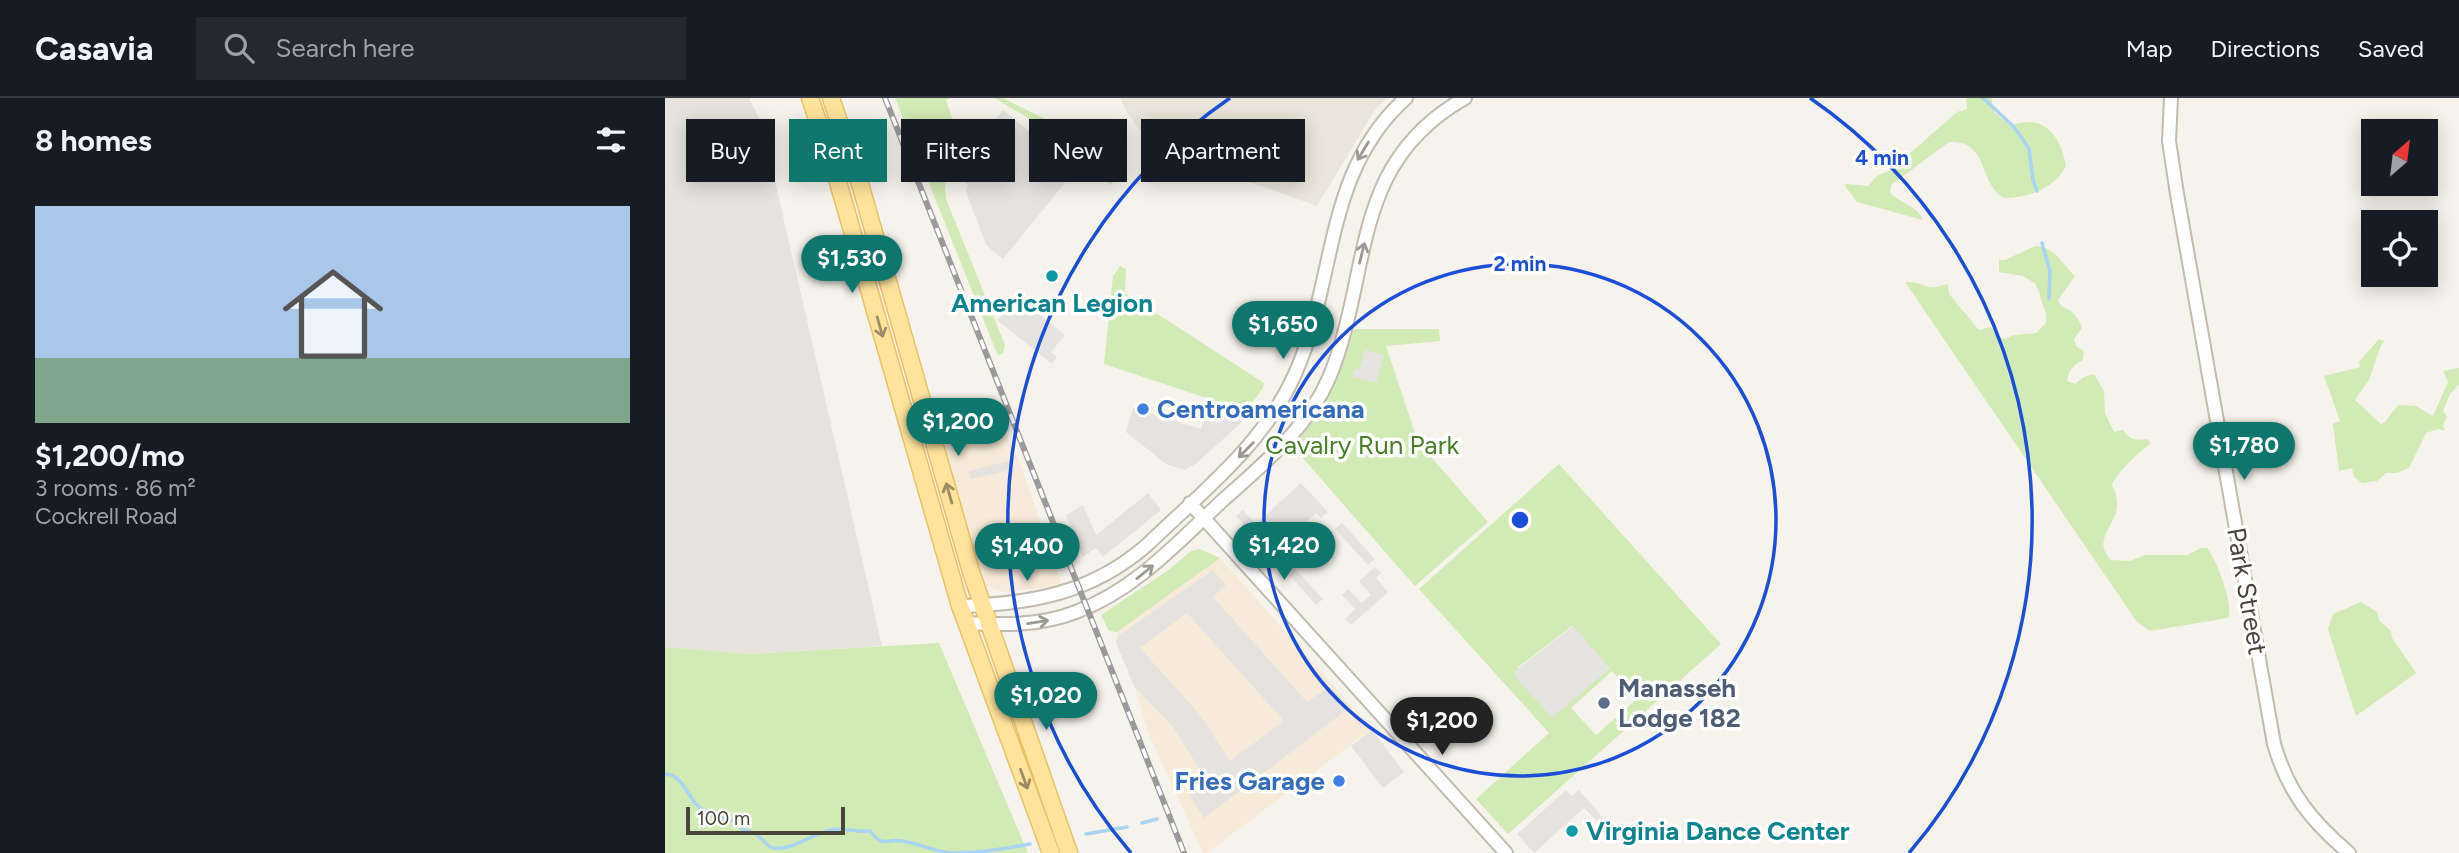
<!DOCTYPE html>
<html lang="en">
<head>
<meta charset="utf-8">
<style>
	body { margin:0; font-family:Figtree,sans-serif; background:#242831; color:#f1f3f6; height:100vh; display:flex; flex-direction:column; font-size:26px; white-space:nowrap }
	* { box-sizing:border-box; margin:0 }
	p { font-size:23px; color:#9ea1a6 }
	.icon { flex:none; width:38px; height:38px; fill:none; stroke:currentColor; stroke-width:2; stroke-linecap:round; stroke-linejoin:round }
	.map { position:relative; flex:1; overflow:hidden }
	.drawer { display:flex; flex-direction:column; background:#171b24; width:665px }
	.drawer>* { flex:none }
	.banner { position:absolute; left:21px; top:21px; width:665px; height:63px; display:flex; gap:14px }
	.needle { width:46px; rotate:28deg }
	.controls { position:absolute; left:1696px; top:21px; display:grid; gap:14px }
	.controls a { display:grid; place-items:center; width:77px; height:77px; border-radius:0px; background:#171b24; box-shadow:0 4px 18px #0003; font-size:35px }
	.scale { position:absolute; left:21px; bottom:18px; width:159px; box-sizing:border-box; padding-left:7px; border:4px solid #4b4439; border-top:0; font-size:19px; line-height:24px; white-space:nowrap; color:#4b4439; -webkit-text-stroke:5px #fff; paint-order:stroke }
	.price { position:absolute; translate:-50% -60px; padding:0 16px; border-radius:24px; background:#0f766e; color:#fff; font-size:23px; line-height:46px; filter:drop-shadow(0 2px 4px #0008) }
	.price::after { content:''; position:absolute; left:50%; top:42px; width:21px; height:16px; margin-left:-10px; background:inherit; clip-path:polygon(0 0,100% 0,50% 100%) }
	.price.on { background:#222; color:#fff }
	ul { padding:0; list-style:none }
	li { display:grid; align-content:center; gap:14px; height:371px; padding:0 35px }
	li span { display:grid; place-items:center; height:217px; border-radius:0px; color:#555 }
	li>.icon { margin-inline-start:auto }
	span .icon { width:126px; height:126px; fill:#fffc; stroke-width:1 }
	li b { font-size:30px }
	h2 { display:flex; justify-content:space-between; align-items:center; height:84px; padding:0 35px; font-size:30px }
	.tag { padding:0 24px; border-radius:0px; background:#171b24; box-shadow:0 4px 18px #0003; font-size:24px; line-height:63px }
	.tag.on { background:#0f766e; color:#fff }
	header { display:flex; align-items:center; gap:42px; box-sizing:border-box; height:98px; padding:0 35px; background:#171b24; border-bottom:2px solid #363941 }
	header strong { font-size:33px }
	nav { display:flex; gap:38px; margin-inline-start:auto; font-size:24px }
	.search { width:490px; height:63px; background:#242831; display:flex; align-items:center; gap:18px; box-sizing:border-box; padding:0 24px; border-radius:0px; color:#9ea1a6; font-size:26px }
	main { display:flex; flex:1; min-height:0 }
	.map>svg:first-child { display:block }
	.residential { fill:#eae5da }
	.commercial { fill:#f7ead8 }
	.industrial { fill:#e6e2dd }
	.green { fill:#d2eab5; fill-rule:evenodd }
	.parking { fill:#e5e3e0; fill-rule:evenodd }
	.lines { fill:none; stroke-linecap:round; stroke-linejoin:round }
	.stream { stroke:#a9d4f2; stroke-width:3.5 }
	.minor-casing { stroke:#c2bbae; stroke-width:16 }
	.major-casing { stroke:#e6c16a; stroke-width:19 }
	.minor { stroke:#fff; stroke-width:12 }
	.major { stroke:#ffe39c; stroke-width:16 }
	.rail-casing { stroke:#9a9a9a; stroke-width:6 }
	.rail { stroke:#fff; stroke-width:3.5; stroke-dasharray:10; stroke-linecap:butt }
	.oneway { stroke:#9c9892 }
	.oneway2 { stroke:#9c8c66 }
	.ring { fill:none; stroke:#1d4ed8; stroke-width:3.5 }
	.culture-dot { fill:#0f9aa8; stroke:#fff; stroke-width:2.5 }
	.shop-dot { fill:#3f7fe0; stroke:#fff; stroke-width:2.5 }
	.service-dot { fill:#5c6f8a; stroke:#fff; stroke-width:2.5 }
	.labels { text-anchor:middle; stroke-width:7; stroke-linejoin:round; paint-order:stroke }
	.culture-label { font-size:26px; font-weight:bold; fill:#0d838f; stroke:#fff }
	.shop-label { font-size:26px; font-weight:bold; fill:#366cbe; stroke:#fff; text-anchor:start }
	.park-label { font-size:26px; fill:#4a7f2a; stroke:#fff }
	.street-label { font-size:26px; fill:#4b4439; stroke:#fff }
	.service-label { font-size:26px; font-weight:bold; fill:#4e5e75; stroke:#fff; text-anchor:start }
	.centre { fill:#1d4ed8; stroke:#fff; stroke-width:3.5 }
	.ring-label { font-size:21px; text-anchor:middle; font-weight:bold; fill:#1d4ed8; stroke:#fff; stroke-width:7; stroke-linejoin:round; paint-order:stroke }
</style>
</head>
<body>
<header>
<strong>Casavia</strong>
<div class="search"><svg class="icon" aria-label="search" viewBox="0 0 24 24"><circle cx="10" cy="10" r="6"/><path d="M15 15l6 6"/></svg>Search here</div>
<nav><a>Map</a><a>Directions</a><a>Saved</a></nav>
</header>
<main>
<section class="drawer">
<h2>8 homes<svg class="icon" aria-label="filters" viewBox="0 0 24 24"><path d="M4 7h16M4 17h16"/><circle cx="9" cy="7" r="2"/><circle cx="15" cy="17" r="2"/></svg></h2>
<ul>
<li><span style="background:linear-gradient(#a9c7e8 70%,#7fa58c 0)"><svg class="icon" aria-label="home" viewBox="0 0 24 24"><path d="M3 11l9-7 9 7M6 9v11h12V9"/></svg></span><div><b>$1,200/mo</b><p>3 rooms · 86 m²</p><p>Cockrell Road</p></div></li>
</ul>
</section>
<div class="map">
<svg width="1794" height="755" viewBox="0 0 1794 755">
	<rect width="100%" height="100%" fill="#f6f3ec"/>
	<path class="residential" d="M 455,0 L 723,0 L 711,10 L 652,108 L 500,54 L 477,35 L 461,13 Z"/>
	<path class="commercial" d="M 333,319 L 357,370 L 397,488 L 338,494 L 322,488 L 314,477 L 274,335 Z
		M 555,460 L 707,631 L 542,755 L 538,755 L 485,639 L 469,588 L 451,545 L 452,534 Z"/>
	<path class="industrial" d="M 0,0 L 84,0 L 97,27 L 217,548 L 86,556 L 0,549 Z"/>
	<path class="green" d="M 230,0 L 286,0 L 281,2 L 288,23 L 288,34 L 280,58 L 279,71 L 281,101 L 340,247 L 338,255 L 333,258 Z
		M 329,0 L 338,0 L 460,61 L 446,87 L 382,31 Z
		M 1301,0 L 1326,0 L 1330,15 L 1343,26 C 1351,27 1357,24 1365,24 C 1388,25 1398,49 1401,68 C 1390,90 1363,100 1339,100 C 1313,86 1325,42 1284,44 L 1226,87 L 1225,95 C 1235,105 1253,108 1258,122 L 1192,104 L 1180,88 L 1181,86 L 1203,88 L 1212,78 L 1227,71 L 1292,14 L 1302,11 Z
		M 1370,148 C 1391,149 1396,165 1410,178 L 1393,202 L 1396,208 C 1408,213 1413,218 1417,230 L 1409,241 L 1411,248 L 1419,253 L 1418,262 C 1408,267 1404,272 1402,283 L 1410,286 L 1419,279 L 1429,276 L 1439,293 L 1440,315 L 1449,334 L 1458,332 C 1465,342 1471,343 1483,341 L 1485,346 C 1473,355 1453,373 1447,387 C 1467,423 1421,436 1446,462 L 1465,463 L 1480,457 L 1522,457 L 1536,450 L 1542,450 C 1551,460 1570,509 1563,520 L 1485,533 L 1472,524 L 1240,184 C 1259,183 1259,194 1283,186 L 1284,196 L 1314,232 L 1325,229 L 1329,232 L 1330,237 L 1340,241 L 1349,237 L 1371,235 L 1381,225 L 1381,216 L 1371,186 L 1358,178 L 1334,174 L 1334,162 L 1340,162 Z
		M 455,168 L 461,171 L 460,195 L 599,285 L 598,290 L 581,313 L 439,266 L 448,178 Z
		M 689,231 L 774,231 L 775,243 L 721,248 L 753,344 L 823,424 L 750,488 L 628,349 C 657,313 676,275 689,231 Z
		M 1714,241 L 1719,243 L 1715,250 L 1704,282 L 1690,302 L 1716,326 L 1720,324 L 1733,307 L 1751,308 L 1768,318 L 1783,284 L 1778,273 L 1794,270 L 1794,286 L 1785,296 L 1778,313 L 1782,319 L 1778,328 L 1780,333 L 1773,331 L 1761,335 L 1744,370 L 1731,375 L 1721,375 L 1712,383 L 1697,385 L 1689,379 L 1687,370 L 1674,373 L 1668,326 L 1675,323 L 1659,278 L 1695,269 L 1694,264 Z
		M 894,366 L 1056,546 L 843,736 L 811,701 L 884,635 L 754,491 ZM 907,528 L 945,571 L 852,570 L 856,567 ZM 947,573 L 972,601 L 931,637 L 906,610 Z
		M 535,451 L 555,460 L 452,534 L 444,533 L 436,517 L 505,471 L 526,453 Z
		M 1696,504 L 1712,514 L 1714,522 L 1726,533 L 1727,540 L 1751,575 L 1691,618 L 1666,541 L 1663,531 L 1668,516 Z
		M 274,545 L 363,755 L 0,755 L 0,549 L 86,556 Z"/>
	<path class="parking" d="M 338,12 L 411,71 L 338,161 L 321,147 L 301,94 L 303,87 L 287,74 Z
		M 351,198 L 400,237 L 386,254 L 392,259 L 387,266 L 332,222 Z
		M 700,252 L 719,257 L 711,285 L 687,279 L 689,271 L 694,272 Z
		M 84,300 L 140,502 L 129,523 L 0,514 L 0,320 Z
		M 545,304 L 578,314 L 577,324 L 532,365 L 520,372 L 501,366 L 461,334 L 468,310 L 536,331 Z
		M 344,363 L 346,372 L 306,381 L 303,373 Z
		M 636,385 L 663,414 L 656,420 L 651,415 L 612,451 L 658,501 L 651,507 L 571,418 L 578,412 L 591,426 Z
		M 483,395 L 496,412 L 438,459 L 431,450 L 418,459 L 401,417 L 418,407 L 431,437 Z
		M 677,425 L 710,461 L 703,467 L 670,431 Z
		M 372,428 L 380,454 L 372,457 L 374,463 L 344,474 L 339,463 L 331,466 L 324,443 Z
		M 710,469 L 716,475 L 711,480 L 723,494 L 686,527 L 680,521 L 690,511 L 677,497 L 683,491 L 697,505 L 706,497 L 694,483 Z
		M 548,472 L 561,487 L 548,499 L 642,604 L 665,588 L 684,610 L 539,720 L 523,695 L 541,681 L 508,629 L 469,588 L 451,545 L 453,538 ZM 522,515 L 619,623 L 565,663 L 536,618 L 475,550 Z
		M 908,528 L 945,570 L 887,620 L 851,579 L 850,573 Z
		M 707,632 L 739,674 L 718,690 L 686,648 Z
		M 901,692 L 907,698 L 914,692 L 940,722 L 935,726 L 919,710 L 869,755 L 852,736 Z"/>
	<g class="lines">
		<path class="stream" d="M 1318,0 L 1348,28 L 1359,43 L 1364,51 L 1368,82 L 1372,93
			M 1377,145 L 1385,173 L 1384,201
			M 0,676 C 18,676 22,700 35,710 C 40,714 49,716 55,719 C 65,724 73,719 77,732 C 95,732 99,748 108,750 C 127,753 148,735 166,732 C 180,729 192,735 205,733 C 220,751 219,740 237,743 C 254,745 271,755 289,755 C 315,755 340,751 365,746
			M 477,725 L 492,721
			M 421,736 L 462,729"/>
		<defs>
			<path id="minor" d="M 1506,0 L 1504,43 L 1512,96 L 1609,646 C 1623,694 1646,723 1684,755
				M 525,405 L 841,755
				M 295,508 C 367,506 427,495 482,447 C 537,394 599,346 630,276 C 672,182 658,74 741,0
				M 301,525 C 338,527 375,528 411,514 C 470,492 512,445 557,403 C 597,367 642,331 664,280 C 708,174 683,66 800,0"/>
			<path id="major" d="M 145,0 L 171,77 L 295,508 L 386,755
				M 166,0 L 196,89 L 306,474 L 404,755"/>
		</defs>
		<use href="#minor" class="minor-casing"/>
		<use href="#major" class="major-casing"/>
		<use href="#minor" class="minor"/>
		<use href="#major" class="major"/>
		<defs>
			<path id="rail" d="M 220,0 L 519,755"/>
		</defs>
		<use href="#rail" class="rail-casing"/>
		<use href="#rail" class="rail"/>
	</g>
	<defs><path id="oneway-shaft" d="M-6 0H5M1.5-3L5.5 0L1.5 3" fill="none" stroke-width="1.6" stroke-linecap="round" stroke-linejoin="round" transform="scale(1.75)"/></defs>
	<g class="oneway">
		<use href="#oneway-shaft" transform="translate(698 53) rotate(121)"/>
		<use href="#oneway-shaft" transform="translate(697 155) rotate(-76)"/>
		<use href="#oneway-shaft" transform="translate(581 352) rotate(135)"/>
		<use href="#oneway-shaft" transform="translate(480 474) rotate(-39)"/>
		<use href="#oneway-shaft" transform="translate(373 524) rotate(-9)"/>
	</g>
	<g class="oneway2">
		<use href="#oneway-shaft" transform="translate(215 229) rotate(74)"/>
		<use href="#oneway-shaft" transform="translate(284 395) rotate(-106)"/>
		<use href="#oneway-shaft" transform="translate(359 681) rotate(70)"/>
	</g>
	<g class="ring">
		<circle cx="855" cy="422" r="256"/>
		<path d="M466 755A512 512 0 0 1 565 0M1145 0A512 512 0 0 1 1244 755"/>
	</g>
	<g class="culture-dot">
		<circle cx="387" cy="178" r="7"/>
		<circle cx="907" cy="733" r="7"/>
	</g>
	<g class="shop-dot">
		<circle cx="478" cy="311" r="7"/>
		<circle cx="674" cy="683" r="7"/>
	</g>
	<circle class="service-dot" cx="939" cy="605" r="7"/>
	<g class="labels">
		<g class="culture-label">
			<text x="387" y="214">American Legion</text>
			<text x="921" y="742" text-anchor="start">Virginia Dance Center</text>
		</g>
		<g class="shop-label">
			<text x="492" y="320">Centroamericana</text>
			<text x="660" y="692" text-anchor="end">Fries Garage</text>
		</g>
		<g class="park-label">
			<text x="697" y="356">Cavalry Run Park</text>
		</g>
		<g class="street-label">
			<text transform="translate(1582 493) rotate(80)" y="9">Park Street</text>
		</g>
		<g class="service-label">
			<text x="953" y="599">Manasseh<tspan x="953" dy="30">Lodge 182</tspan></text>
		</g>
	</g>
	<circle cx="855" cy="422" r="10" class="centre"/>
	<g class="ring-label">
		<text x="1217" y="67">4 min</text>
		<text x="855" y="173">2 min</text>
	</g>
</svg>
<div class="controls">
<a><svg class="needle" viewBox="-14 -14 28 28"><path d="M0-13l5 13h-10z" fill="#e53935"/><path d="M0 13l5-13h-10z" fill="#9ea1a6"/></svg></a>
<a><svg class="icon" aria-label="locate" viewBox="0 0 24 24"><circle cx="12" cy="12" r="6"/><path d="M12 2v4M12 18v4M2 12h4M18 12h4"/></svg></a>
</div>
<div class="scale">100 m</div>
<b class="price" style="left:187px;top:197px">$1,530</b>
<b class="price" style="left:618px;top:263px">$1,650</b>
<b class="price" style="left:293px;top:360px">$1,200</b>
<b class="price" style="left:1579px;top:384px">$1,780</b>
<b class="price" style="left:619px;top:484px">$1,420</b>
<b class="price" style="left:362px;top:485px">$1,400</b>
<b class="price" style="left:381px;top:634px">$1,020</b>
<b class="price on" style="left:777px;top:659px">$1,200</b>
<div class="banner">
<a class="tag">Buy</a>
<a class="tag on">Rent</a>
<a class="tag">Filters</a>
<a class="tag">New</a>
<a class="tag">Apartment</a>
</div>
</div>
</main>
</body>
</html>
